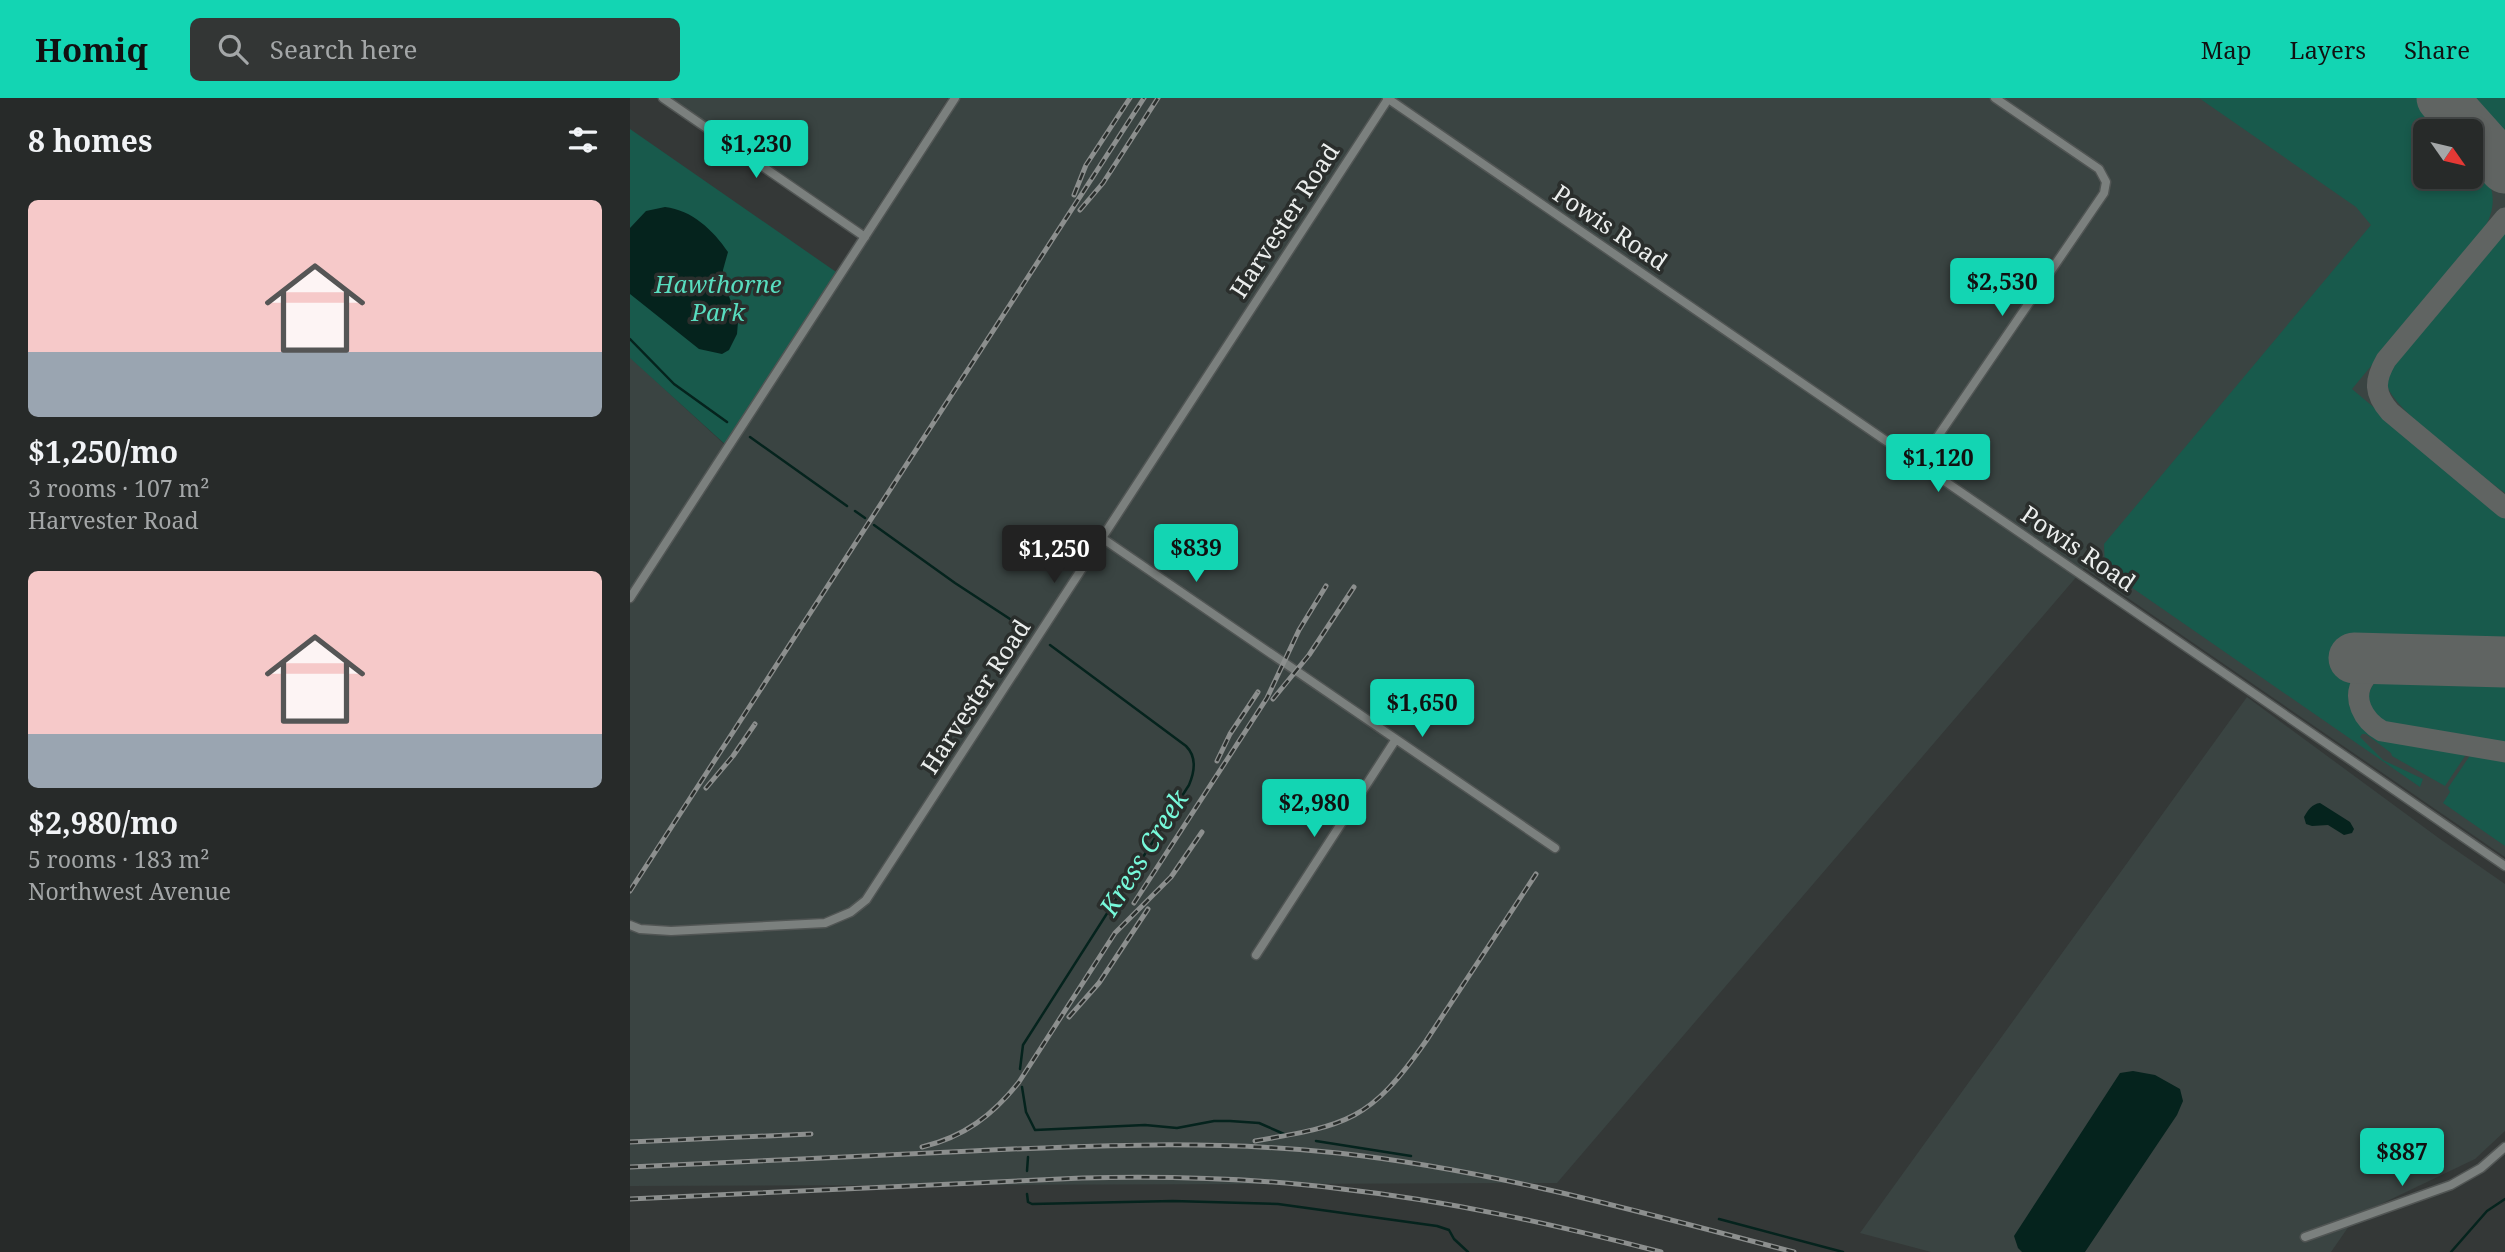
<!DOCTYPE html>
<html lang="en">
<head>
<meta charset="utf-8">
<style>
	body { margin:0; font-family:"Noto Serif",serif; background:#333635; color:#f1f3f6; height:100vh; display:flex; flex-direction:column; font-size:26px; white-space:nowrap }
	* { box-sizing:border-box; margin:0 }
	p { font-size:23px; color:#a4a7a8 }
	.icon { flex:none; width:38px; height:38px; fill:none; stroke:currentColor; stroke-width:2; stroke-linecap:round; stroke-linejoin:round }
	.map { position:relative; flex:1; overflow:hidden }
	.panel { display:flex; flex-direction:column; background:#272a29; width:630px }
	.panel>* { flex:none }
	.needle { width:46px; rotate:124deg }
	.buttons { position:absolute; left:1783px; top:21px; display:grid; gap:14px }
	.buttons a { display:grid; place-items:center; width:70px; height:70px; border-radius:10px; background:#272a29; box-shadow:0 4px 10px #0003,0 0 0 2px #434646; font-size:35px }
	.price { position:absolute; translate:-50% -60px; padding:0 16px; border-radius:7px; background:#13d5b3; color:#111; font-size:23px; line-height:46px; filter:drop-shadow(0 2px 4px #0008) }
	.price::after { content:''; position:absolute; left:50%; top:42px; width:21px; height:16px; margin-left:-10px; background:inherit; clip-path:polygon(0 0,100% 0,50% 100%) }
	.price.current { background:#222; color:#fff }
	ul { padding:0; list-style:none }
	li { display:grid; align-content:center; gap:14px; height:371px; padding:0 28px }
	li span { display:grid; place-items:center; height:217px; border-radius:10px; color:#555 }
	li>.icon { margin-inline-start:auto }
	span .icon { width:126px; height:126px; fill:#fffc; stroke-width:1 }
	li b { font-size:30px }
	h2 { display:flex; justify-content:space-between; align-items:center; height:84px; padding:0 28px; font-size:30px }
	header { display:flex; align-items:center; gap:42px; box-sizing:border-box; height:98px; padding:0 35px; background:#13d5b3; color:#111 }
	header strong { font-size:33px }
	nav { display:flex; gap:38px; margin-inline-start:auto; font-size:24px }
	.search { width:490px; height:63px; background:#333635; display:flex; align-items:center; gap:18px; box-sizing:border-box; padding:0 24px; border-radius:10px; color:#a4a7a8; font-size:26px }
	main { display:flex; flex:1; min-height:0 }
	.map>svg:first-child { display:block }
	.built { fill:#3a4442; fill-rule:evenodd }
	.green { fill:#185a4c }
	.water { fill:#05231d }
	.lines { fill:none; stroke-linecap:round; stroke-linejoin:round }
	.stream { stroke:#05231d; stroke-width:2.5 }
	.taxiway { stroke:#606462; stroke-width:21 }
	.runway { stroke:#606462; stroke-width:51 }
	.minor-casing { stroke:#515554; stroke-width:11 }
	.minor { stroke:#7b807e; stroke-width:8 }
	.rail-casing { stroke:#8c8f8e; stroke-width:5 }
	.rail { stroke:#2a2e2c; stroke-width:2.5; stroke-dasharray:8; stroke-linecap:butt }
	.labels { text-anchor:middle; stroke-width:7; stroke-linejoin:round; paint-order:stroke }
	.street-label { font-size:24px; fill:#ebeeed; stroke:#2a2e2c }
	.park-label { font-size:24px; font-style:italic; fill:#58ddbf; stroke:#2a2e2c }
	.water-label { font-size:26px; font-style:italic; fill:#77f9da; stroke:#2a2e2c }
</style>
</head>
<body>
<header>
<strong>Homiq</strong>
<div class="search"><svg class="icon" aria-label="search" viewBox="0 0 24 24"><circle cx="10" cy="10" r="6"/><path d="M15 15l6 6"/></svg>Search here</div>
<nav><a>Map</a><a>Layers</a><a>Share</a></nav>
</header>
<main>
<section class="panel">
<h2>8 homes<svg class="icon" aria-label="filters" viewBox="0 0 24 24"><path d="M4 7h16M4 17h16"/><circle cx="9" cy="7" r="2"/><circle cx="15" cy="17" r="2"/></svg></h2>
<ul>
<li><span style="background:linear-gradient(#f6c9c9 70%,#9aa5b1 0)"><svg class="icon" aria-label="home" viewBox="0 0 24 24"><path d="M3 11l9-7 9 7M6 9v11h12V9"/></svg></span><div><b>$1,250/mo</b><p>3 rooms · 107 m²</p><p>Harvester Road</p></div></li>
<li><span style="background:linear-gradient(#f6c9c9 75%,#9aa5b1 0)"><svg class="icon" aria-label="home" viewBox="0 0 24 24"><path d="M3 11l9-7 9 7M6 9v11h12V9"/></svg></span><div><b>$2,980/mo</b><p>5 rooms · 183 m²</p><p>Northwest Avenue</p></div></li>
</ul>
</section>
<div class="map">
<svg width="1875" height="1154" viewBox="0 0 1875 1154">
	<rect width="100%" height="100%" fill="#343837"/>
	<path class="built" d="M 41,0 L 318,0 L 233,131 Z
		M 324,0 L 1875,0 L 1875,759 L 1454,470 L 927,1085 L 0,1088 L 0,259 L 96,348 ZM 1796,33 L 1841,33 L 1841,79 L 1796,79 Z
		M 1617,599 L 1810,741 L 1875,786 L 1875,1033 L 1845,1061 L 1726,1118 L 1701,1154 L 1301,1154 L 1230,1135 Z"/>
	<path class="green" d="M 1569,0 L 1790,0 L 1820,33 L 1796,33 L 1796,79 L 1841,79 L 1841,57 C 1864,83 1871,105 1851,136 L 1722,291 L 1875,420 L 1875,547 L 1724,543 C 1723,564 1719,588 1723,609 C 1731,650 1804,650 1837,655 L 1815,688 L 1762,658 L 1761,655 L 1736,636 L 1732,636 L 1730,639 L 1753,662 L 1793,681 L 1790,689 L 1475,471 L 1474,446 L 1741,127 L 1726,109 Z
		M 1835,0 L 1875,0 L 1875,41 L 1861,29 Z
		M 0,31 L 209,176 L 97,348 L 0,260 Z
		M 1875,134 L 1875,395 C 1854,379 1759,309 1757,286 C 1756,265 1856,156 1875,134 Z
		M 1761,577 L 1875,580 L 1875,644 L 1757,625 C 1732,612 1732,583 1761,577 Z
		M 1841,656 L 1875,662 L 1875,748 L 1813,705 L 1820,694 L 1818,690 Z"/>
	<path class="water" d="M 35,109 C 62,112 83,132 98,154 L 93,172 L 93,185 L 107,217 L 108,224 L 107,236 L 99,252 L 92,256 L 69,251 L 0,196 L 0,130 L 16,113 Z
		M 1690,705 L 1720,724 L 1724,731 L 1722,735 L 1714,737 L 1698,727 L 1682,728 L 1676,726 L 1674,719 C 1678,712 1682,706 1690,705 Z
		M 1503,973 L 1525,977 L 1550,991 L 1553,1003 L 1547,1017 L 1455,1154 L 1392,1154 L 1388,1150 L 1384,1138 L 1490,975 Z"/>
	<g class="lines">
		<path class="stream" d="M 0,241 L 44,286 L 97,324
			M 120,339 L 217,408
			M 225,413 L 235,420
			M 244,427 L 325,485 L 400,534
			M 390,971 L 393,947 L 559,687 C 565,673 567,659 556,648 L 420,547
			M 392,989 L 396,1014 L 405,1032
			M 405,1032 L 515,1027 L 547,1030 L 584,1023 L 600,1023 L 629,1025 L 654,1036
			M 686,1043 L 781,1058
			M 397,1073 L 398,1059
			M 397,1096 L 398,1104 L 402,1106 L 543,1103 L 648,1106 L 807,1128 L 819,1132 L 824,1141 L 838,1154
			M 1089,1121 L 1213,1154
			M 1821,1154 L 1857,1113 L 1875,1101"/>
		<path class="taxiway" d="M 1875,63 L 1864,58 L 1875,75
			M 1875,120 L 1756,262 C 1744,283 1744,296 1760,314 L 1875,410
			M 1756,561 C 1749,567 1740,573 1735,580 C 1720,600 1734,623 1752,633 L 1875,654"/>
		<path class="runway" d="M 1812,0 L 1875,70
			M 1724,560 L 1875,564"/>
		<defs>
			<path id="minor" d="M 33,0 L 235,139
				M 757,0 L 1875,768
				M 1289,366 L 1474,95 L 1476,84 L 1469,71 L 1365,0
				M 472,440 L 925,750
				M 0,500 L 325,0
				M 0,827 L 10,831 L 41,833 L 195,825 L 221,814 L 236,802 L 758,1
				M 626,857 L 766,641
				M 1675,1139 L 1821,1087 L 1851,1070 L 1875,1049"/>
		</defs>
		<use href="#minor" class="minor-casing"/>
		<use href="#minor" class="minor"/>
		<defs>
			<path id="rail" d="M 444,97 L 456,67 L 500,0
				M 450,112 L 473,85 L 528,0
				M 643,601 L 679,557 L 724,489
				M 587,663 L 600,636 L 628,594
				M 76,690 L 103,658 L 125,626
				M 0,793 L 514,0
				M 504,805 L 637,600 L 669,532 L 696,488
				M 439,919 L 469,885 L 518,811
				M 625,1043 C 718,1027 740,1023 796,943 L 906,776
				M 0,1044 L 181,1036
				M 292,1049 C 334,1039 363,1017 389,984 L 485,835 L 541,779 L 572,734
				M 0,1069 C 114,1064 228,1058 342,1053 C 464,1047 586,1042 708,1055 C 864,1072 1013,1115 1164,1154
				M 0,1101 L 452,1080 C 538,1078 626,1080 712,1091 C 821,1103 926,1127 1031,1154"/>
		</defs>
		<use href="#rail" class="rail-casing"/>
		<use href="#rail" class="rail"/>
	</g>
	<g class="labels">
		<g class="street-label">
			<text transform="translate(655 123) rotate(-57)" y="8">Harvester Road</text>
			<text transform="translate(980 130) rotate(34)" y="8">Powis Road</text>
			<text transform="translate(1448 451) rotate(34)" y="8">Powis Road</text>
			<text transform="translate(346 599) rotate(-57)" y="8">Harvester Road</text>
		</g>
		<g class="park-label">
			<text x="88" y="195">Hawthorne<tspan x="88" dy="28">Park</tspan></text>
		</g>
		<g class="water-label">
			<text transform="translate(514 755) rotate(-58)" y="9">Kress Creek</text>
		</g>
	</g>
</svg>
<div class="buttons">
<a><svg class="needle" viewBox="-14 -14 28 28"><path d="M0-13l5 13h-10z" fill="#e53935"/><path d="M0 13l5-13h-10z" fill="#a4a7a8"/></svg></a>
</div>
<b class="price" style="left:126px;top:82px">$1,230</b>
<b class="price" style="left:1372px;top:220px">$2,530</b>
<b class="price" style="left:1308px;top:396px">$1,120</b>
<b class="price" style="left:566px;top:486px">$839</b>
<b class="price current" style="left:424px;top:487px">$1,250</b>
<b class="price" style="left:792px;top:641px">$1,650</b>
<b class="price" style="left:684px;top:741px">$2,980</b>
<b class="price" style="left:1772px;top:1090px">$887</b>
</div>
</main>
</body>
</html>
